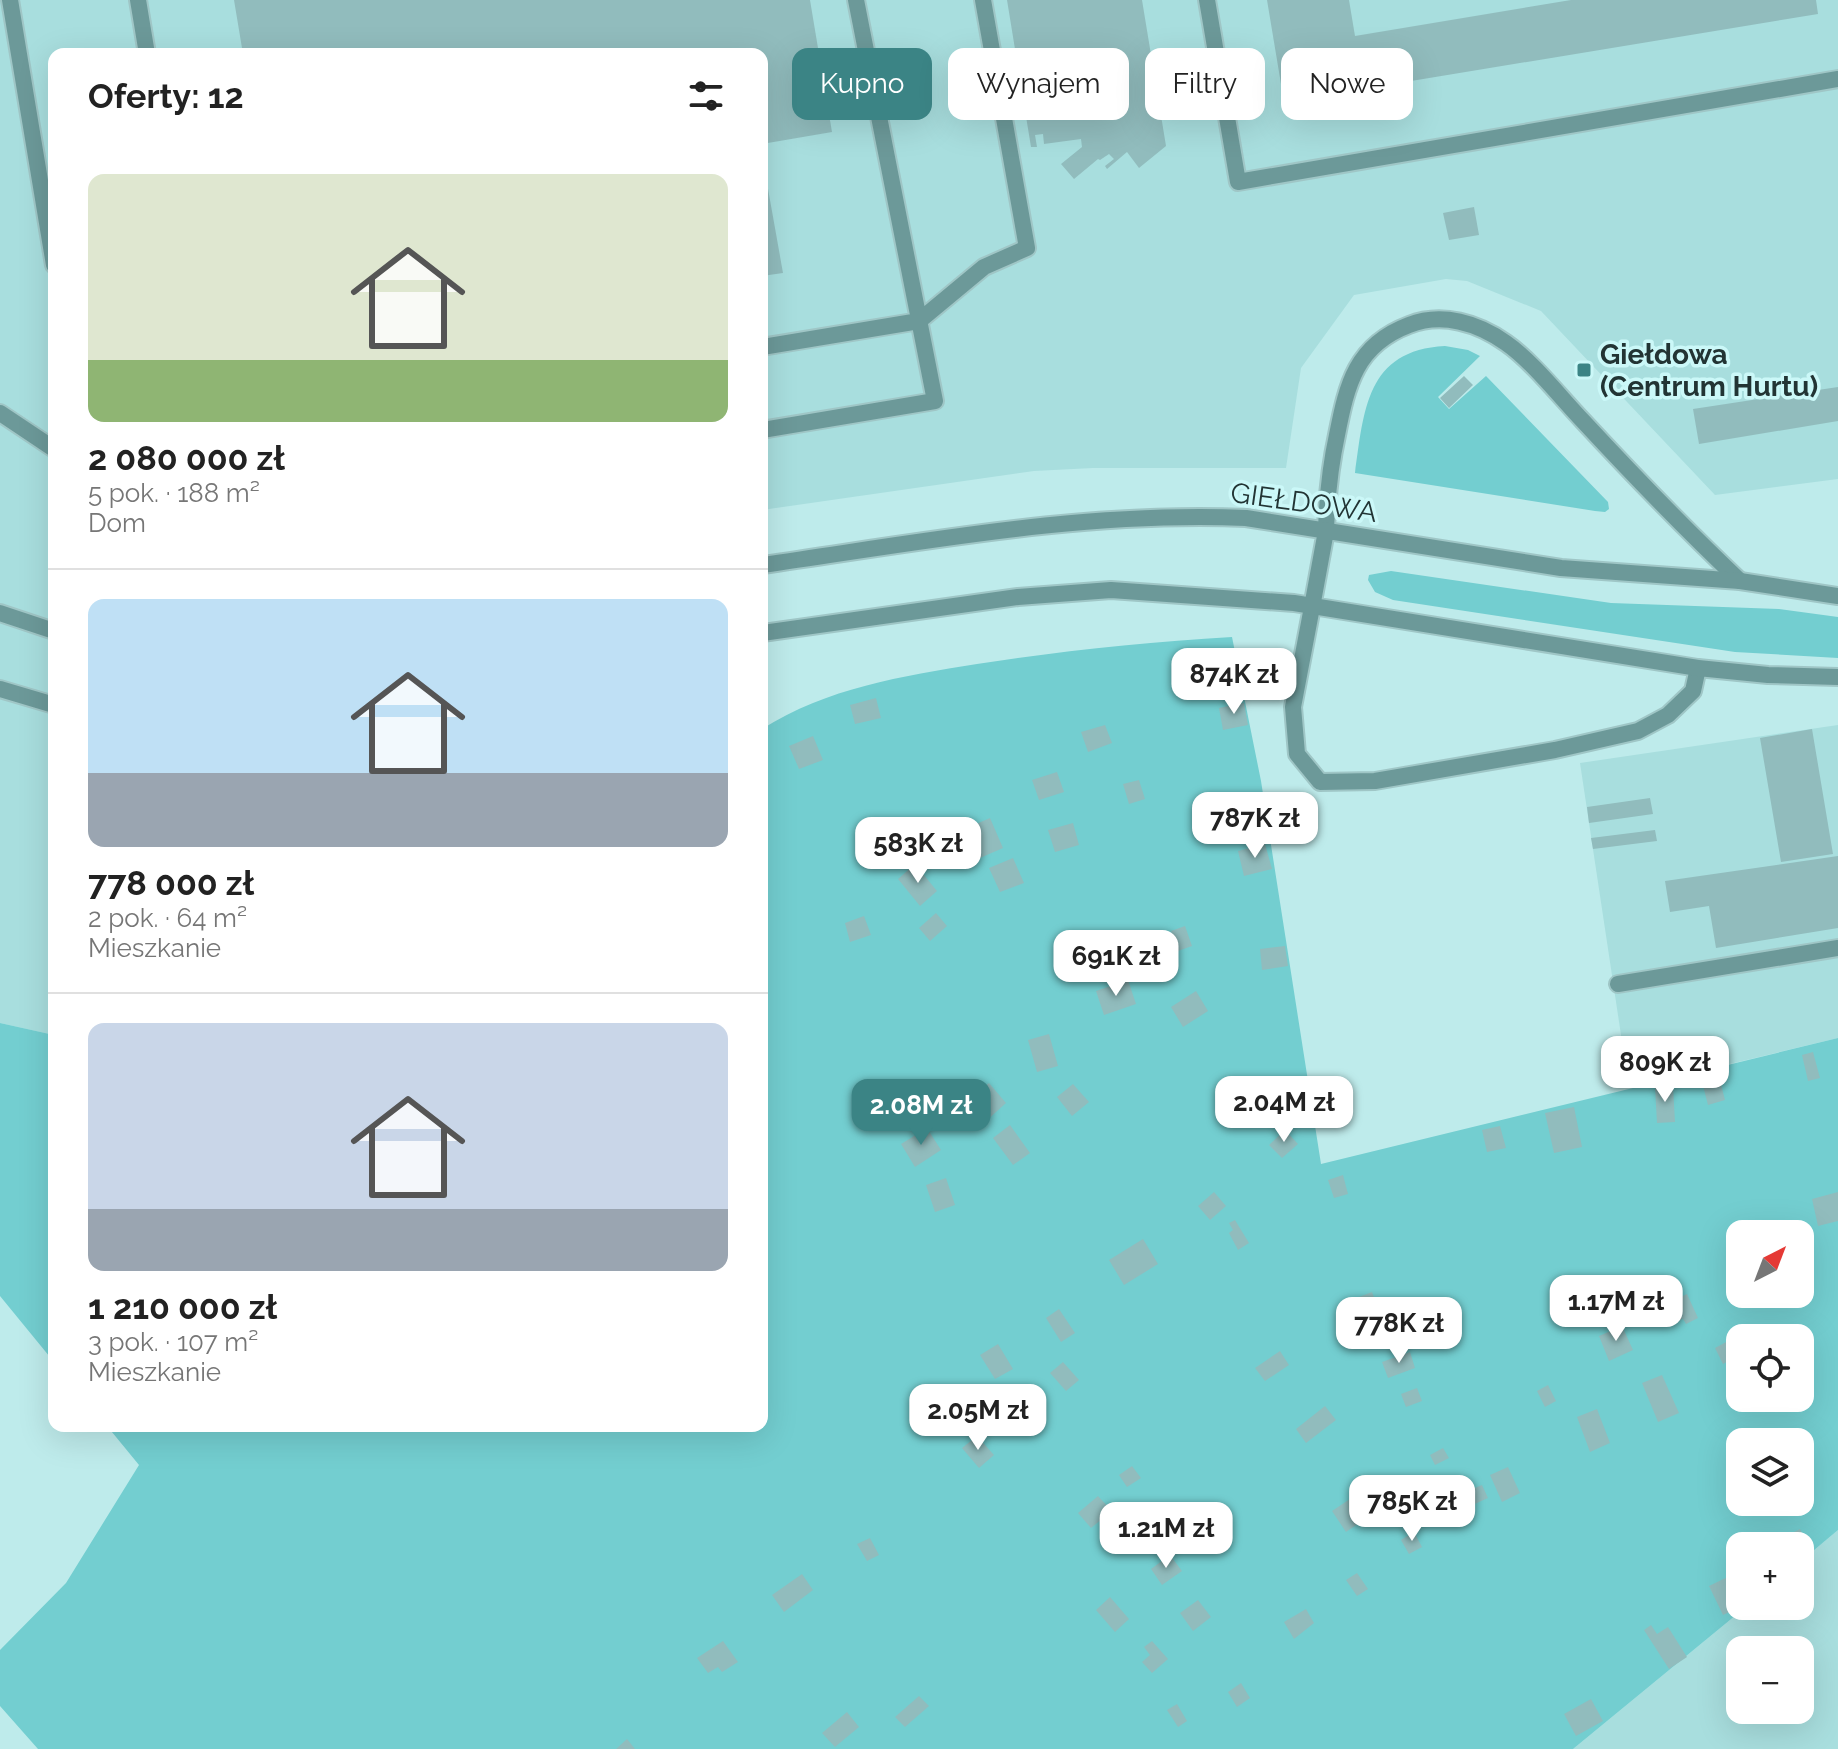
<!DOCTYPE html>
<html lang="pl">
<head>
<meta charset="utf-8">
<style>
	body { margin:0; font-family:Raleway,sans-serif; background:#f2f2f2; color:#222; height:100vh; display:flex; flex-direction:column; font-size:30px; white-space:nowrap }
	* { box-sizing:border-box; margin:0 }
	p { font-size:26px; color:#767676 }
	.icon { flex:none; width:44px; height:44px; fill:none; stroke:currentColor; stroke-width:2; stroke-linecap:round; stroke-linejoin:round }
	.map { position:relative; flex:1; overflow:hidden }
	.side { position:absolute; left:48px; top:48px; width:720px; height:1384px; display:flex; flex-direction:column; background:#fff; border-radius:16px; box-shadow:0 8px 32px #0002 }
	.side>* { flex:none }
	.guide { position:absolute; left:792px; top:48px; width:760px; height:72px; display:flex; gap:16px }
	.needle { width:52px; rotate:42deg }
	.tools { position:absolute; left:1726px; top:1220px; display:grid; gap:16px }
	.tools a { display:grid; place-items:center; width:88px; height:88px; border-radius:16px; background:#fff; box-shadow:0 8px 32px #0002; font-size:40px }
	.price { position:absolute; translate:-50% -68px; padding:0 18px; border-radius:16px; background:#fff; color:#222; font-size:26px; line-height:52px; filter:drop-shadow(0 2px 4px #0008) }
	.price::after { content:''; position:absolute; left:50%; top:48px; width:24px; height:18px; margin-left:-12px; background:inherit; clip-path:polygon(0 0,100% 0,50% 100%) }
	.price.selected { background:#3b8485; color:#fff }
	ul { padding:0; list-style:none }
	li { display:grid; align-content:center; gap:16px; height:424px; padding:0 40px }
	li+li { border-top:2px solid #e0e0e0 }
	li span { display:grid; place-items:center; height:248px; border-radius:16px; color:#555 }
	li>.icon { margin-inline-start:auto }
	span .icon { width:144px; height:144px; fill:#fffc; stroke-width:1 }
	li b { font-size:34px }
	h2 { display:flex; justify-content:space-between; align-items:center; height:96px; padding:0 40px; font-size:34px }
	.chip { padding:0 28px; border-radius:16px; background:#fff; box-shadow:0 8px 32px #0002; font-size:28px; line-height:72px }
	.chip.selected { background:#3b8485; color:#fff }
	.map>svg:first-child { display:block }
	.built { fill:#a8dede; fill-rule:evenodd }
	.green { fill:#73ced0; fill-rule:evenodd }
	.building { fill:#91bcbd }
	.lines { fill:none; stroke-linecap:round; stroke-linejoin:round }
	.service-casing { stroke:#9fc6c6; stroke-width:20 }
	.minor-casing { stroke:#9fc6c6; stroke-width:20 }
	.service { stroke:#6c9999; stroke-width:16 }
	.minor { stroke:#6c9999; stroke-width:16 }
	.poi-dot { fill:#3b8485; stroke:#cbf8f8; stroke-width:3 }
	.labels { text-anchor:middle; stroke-width:7; stroke-linejoin:round; paint-order:stroke }
	.poi-label { font-size:28px; font-weight:bold; fill:#223434; stroke:#cbf8f8; text-anchor:start }
	.street-label { font-size:28px; fill:#223434; stroke:#cbf8f8 }
</style>
</head>
<body>
<div class="map">
<svg width="1838" height="1749" viewBox="0 0 1838 1749">
	<rect width="100%" height="100%" fill="#beebeb"/>
	<path class="built" d="M 0,0 L 1838,0 L 1838,479 L 1715,495 L 1541,311 L 1467,281 L 1446,279 L 1354,295 L 1301,368 L 1286,468 L 1093,468 L 1034,471 L 762,510 L 762,54 L 54,54 L 54,1035 L 0,1023 Z
		M 1838,725 L 1838,1038 L 1629,1088 L 1580,763 Z
		M 1838,1530 L 1838,1749 L 1573,1749 L 1747,1606 L 1800,1606 L 1800,1562 ZM 1740,1650 L 1800,1650 L 1800,1710 L 1740,1710 Z"/>
	<path class="green" d="M 1445,346 L 1468,350 L 1480,356 L 1438,397 L 1449,409 L 1486,376 L 1608,502 L 1609,509 L 1605,512 L 1595,511 L 1355,473 C 1364,411 1366,350 1445,346 Z
		M 1391,571 L 1611,603 L 1779,609 L 1838,617 L 1838,658 L 1735,652 L 1393,600 L 1375,592 L 1368,580 L 1369,575 Z
		M 1232,637 L 1261,781 L 1321,1164 L 1838,1038 L 1838,1530 L 1800,1562 L 1800,1546 L 1740,1546 L 1740,1606 L 1747,1606 L 1573,1749 L 38,1749 L 0,1706 L 0,1650 L 66,1583 L 139,1465 L 107,1426 L 762,1426 L 762,729 C 827,688 902,676 977,664 C 1062,651 1146,642 1232,637 ZM 1740,1234 L 1800,1234 L 1800,1294 L 1740,1294 ZM 1740,1338 L 1800,1338 L 1800,1398 L 1740,1398 ZM 1740,1442 L 1800,1442 L 1800,1502 L 1740,1502 Z
		M 0,1023 L 54,1035 L 54,1362 L 0,1296 Z"/>
	<path class="building" d="M 234,0 L 810,0 L 832,132 L 762,144 L 762,54 L 243,54 Z
		M 1007,0 L 1142,0 L 1166,146 L 1139,168 L 1127,152 L 1107,169 L 1105,166 L 1114,159 L 1109,154 L 1100,160 L 1098,159 L 1074,179 L 1061,164 L 1082,147 L 1081,139 L 1044,144 L 1043,134 L 1035,135 L 1037,147 L 1031,147 Z
		M 1267,0 L 1349,0 L 1355,36 L 1571,0 L 1816,0 L 1818,14 L 1284,102 Z
		M 762,155 L 783,273 L 762,276 Z
		M 1474,207 L 1479,235 L 1449,240 L 1443,213 Z
		M 1464,376 L 1473,385 L 1449,408 L 1440,398 Z
		M 1838,387 L 1838,421 L 1699,444 L 1693,409 Z
		M 876,698 L 881,718 L 855,724 L 850,705 Z
		M 1244,703 L 1248,725 L 1223,730 L 1219,708 Z
		M 1105,725 L 1112,743 L 1088,752 L 1081,732 Z
		M 1812,729 L 1833,854 L 1781,862 L 1760,738 Z
		M 813,736 L 823,760 L 799,769 L 789,746 Z
		M 1057,772 L 1064,792 L 1039,800 L 1032,780 Z
		M 1139,780 L 1145,799 L 1129,804 L 1123,784 Z
		M 1650,798 L 1653,814 L 1589,823 L 1587,807 Z
		M 990,818 L 1003,848 L 980,858 L 967,828 Z
		M 1073,823 L 1079,845 L 1055,852 L 1048,830 Z
		M 1655,830 L 1657,841 L 1593,849 L 1591,838 Z
		M 1265,844 L 1272,869 L 1244,876 L 1238,851 Z
		M 1838,856 L 1838,928 L 1716,948 L 1709,906 L 1670,912 L 1665,881 Z
		M 1013,858 L 1024,883 L 1000,892 L 989,868 Z
		M 915,864 L 937,891 L 920,906 L 898,879 Z
		M 936,913 L 947,926 L 930,941 L 919,928 Z
		M 864,916 L 871,935 L 850,942 L 845,923 Z
		M 1185,926 L 1192,946 L 1178,951 L 1171,931 Z
		M 1285,946 L 1288,966 L 1262,970 L 1260,949 Z
		M 1128,980 L 1136,1004 L 1104,1015 L 1096,991 Z
		M 1196,991 L 1208,1011 L 1183,1027 L 1171,1007 Z
		M 1049,1034 L 1058,1066 L 1037,1072 L 1028,1040 Z
		M 1813,1052 L 1820,1078 L 1808,1081 L 1802,1055 Z
		M 1717,1069 L 1725,1100 L 1708,1105 L 1700,1074 Z
		M 989,1083 L 1006,1103 L 985,1122 L 967,1101 Z
		M 1073,1084 L 1089,1102 L 1072,1116 L 1057,1097 Z
		M 1673,1086 L 1675,1122 L 1657,1123 L 1655,1087 Z
		M 1574,1107 L 1582,1147 L 1554,1153 L 1545,1113 Z
		M 1010,1125 L 1030,1153 L 1013,1165 L 993,1138 Z
		M 1500,1126 L 1506,1148 L 1487,1152 L 1482,1130 Z
		M 927,1128 L 941,1150 L 915,1167 L 901,1144 Z
		M 1285,1130 L 1298,1144 L 1282,1158 L 1269,1145 Z
		M 1343,1175 L 1348,1194 L 1334,1198 L 1328,1180 Z
		M 946,1178 L 955,1205 L 935,1212 L 926,1185 Z
		M 1214,1192 L 1226,1206 L 1210,1220 L 1198,1206 Z
		M 1838,1192 L 1838,1221 L 1818,1226 L 1812,1199 Z
		M 1235,1220 L 1249,1243 L 1238,1250 L 1229,1233 L 1233,1230 L 1229,1223 Z
		M 1143,1239 L 1158,1264 L 1124,1285 L 1109,1260 Z
		M 1372,1292 L 1379,1310 L 1353,1320 L 1346,1302 Z
		M 1687,1294 L 1698,1318 L 1686,1324 L 1683,1319 L 1676,1322 L 1668,1303 Z
		M 1059,1309 L 1075,1333 L 1061,1342 L 1046,1318 Z
		M 1622,1326 L 1633,1350 L 1609,1361 L 1599,1336 Z
		M 1728,1341 L 1736,1357 L 1723,1364 L 1715,1348 Z
		M 998,1344 L 1013,1369 L 995,1379 L 980,1355 Z
		M 1280,1351 L 1289,1365 L 1265,1381 L 1255,1368 Z
		M 1410,1352 L 1415,1368 L 1388,1378 L 1382,1362 Z
		M 1063,1362 L 1079,1380 L 1066,1391 L 1050,1373 Z
		M 1662,1375 L 1679,1413 L 1658,1422 L 1642,1383 Z
		M 1548,1385 L 1556,1401 L 1545,1407 L 1537,1391 Z
		M 1417,1388 L 1422,1401 L 1406,1407 L 1401,1394 Z
		M 1325,1406 L 1336,1420 L 1306,1443 L 1296,1429 Z
		M 1597,1409 L 1610,1443 L 1590,1452 L 1577,1417 Z
		M 977,1436 L 994,1455 L 979,1468 L 962,1448 Z
		M 1443,1448 L 1449,1458 L 1435,1465 L 1430,1455 Z
		M 1132,1466 L 1141,1478 L 1127,1487 L 1119,1475 Z
		M 1508,1467 L 1520,1493 L 1502,1502 L 1490,1475 Z
		M 1482,1485 L 1488,1498 L 1457,1512 L 1451,1498 Z
		M 1359,1493 L 1374,1513 L 1346,1532 L 1332,1511 Z
		M 1098,1496 L 1112,1511 L 1091,1528 L 1078,1513 Z
		M 1800,1529 L 1810,1548 L 1800,1553 L 1800,1546 L 1789,1546 L 1784,1537 Z
		M 1414,1532 L 1422,1547 L 1409,1554 L 1401,1540 Z
		M 870,1538 L 879,1555 L 867,1561 L 857,1544 Z
		M 1170,1555 L 1182,1571 L 1162,1585 L 1151,1569 Z
		M 1738,1572 L 1740,1607 L 1723,1615 L 1709,1586 Z
		M 1357,1573 L 1368,1589 L 1357,1596 L 1346,1580 Z
		M 802,1574 L 813,1590 L 784,1612 L 772,1595 Z
		M 1110,1597 L 1129,1619 L 1115,1632 L 1096,1610 Z
		M 1198,1600 L 1211,1617 L 1193,1631 L 1180,1613 Z
		M 1306,1609 L 1314,1623 L 1294,1639 L 1284,1622 Z
		M 1651,1625 L 1657,1634 L 1668,1627 L 1687,1657 L 1669,1669 L 1644,1630 Z
		M 723,1641 L 738,1662 L 722,1672 L 718,1667 L 708,1673 L 697,1658 Z
		M 1152,1641 L 1168,1659 L 1152,1673 L 1142,1662 L 1150,1655 L 1144,1647 Z
		M 1241,1683 L 1250,1698 L 1237,1707 L 1228,1692 Z
		M 919,1696 L 929,1706 L 905,1727 L 895,1717 Z
		M 1591,1699 L 1603,1721 L 1576,1736 L 1564,1714 Z
		M 1177,1704 L 1187,1721 L 1178,1727 L 1167,1710 Z
		M 847,1712 L 859,1727 L 835,1747 L 822,1733 Z
		M 627,1739 L 635,1749 L 616,1749 Z"/>
	<g class="lines">
		<defs>
			<path id="service" d="M 10,0 L 54,265
				M 138,0 L 147,54
				M 1207,0 L 1238,182 L 1838,79
				M 762,347 L 919,321 L 984,267 L 1027,248 L 983,0
				M 0,413 L 54,449
				M 762,430 L 935,401 L 856,0
				M 1326,531 C 1327,497 1330,467 1337,435 C 1347,384 1356,345 1409,325 C 1442,312 1478,323 1506,343 C 1532,361 1561,398 1583,421 C 1634,476 1685,529 1740,581
				M 1312,607 L 1293,707 L 1297,754 L 1320,782 L 1375,781 L 1555,750 L 1638,731 L 1668,715 L 1693,691 L 1698,668
				M 0,613 L 54,631
				M 0,689 L 54,705
				M 1618,984 L 1838,948"/>
			<path id="minor" d="M 762,565 C 923,542 1084,511 1246,518 L 1561,568 L 1740,581 L 1838,596
				M 1312,607 L 1326,531
				M 762,633 L 1018,597 L 1111,590 L 1294,603 L 1698,668 L 1768,675 L 1838,677"/>
		</defs>
		<use href="#service" class="service-casing"/>
		<use href="#minor" class="minor-casing"/>
		<use href="#service" class="service"/>
		<use href="#minor" class="minor"/>
	</g>
	<rect class="poi-dot" x="1576" y="362" width="16" height="16" rx="4"/>
	<g class="labels">
		<g class="poi-label">
			<text x="1600" y="364">Giełdowa<tspan x="1600" dy="32">(Centrum Hurtu)</tspan></text>
		</g>
		<g class="street-label">
			<text transform="translate(1304 502) rotate(8)" y="10">GIEŁDOWA</text>
		</g>
	</g>
</svg>
<div class="tools">
<a><svg class="needle" viewBox="-14 -14 28 28"><path d="M0-13l5 13h-10z" fill="#e53935"/><path d="M0 13l5-13h-10z" fill="#767676"/></svg></a>
<a><svg class="icon" aria-label="locate" viewBox="0 0 24 24"><circle cx="12" cy="12" r="6"/><path d="M12 2v4M12 18v4M2 12h4M18 12h4"/></svg></a>
<a><svg class="icon" aria-label="layers" viewBox="0 0 24 24"><path d="M12 4l9 5-9 5-9-5zM3 14l9 5 9-5"/></svg></a>
<a>+</a>
<a>−</a>
</div>
<b class="price" style="left:1234px;top:716px">874K zł</b>
<b class="price" style="left:1255px;top:860px">787K zł</b>
<b class="price" style="left:918px;top:885px">583K zł</b>
<b class="price" style="left:1116px;top:998px">691K zł</b>
<b class="price" style="left:1665px;top:1104px">809K zł</b>
<b class="price" style="left:1284px;top:1144px">2.04M zł</b>
<b class="price selected" style="left:921px;top:1147px">2.08M zł</b>
<b class="price" style="left:1616px;top:1343px">1.17M zł</b>
<b class="price" style="left:1399px;top:1365px">778K zł</b>
<b class="price" style="left:978px;top:1452px">2.05M zł</b>
<b class="price" style="left:1412px;top:1543px">785K zł</b>
<b class="price" style="left:1166px;top:1570px">1.21M zł</b>
<div class="guide">
<a class="chip selected">Kupno</a>
<a class="chip">Wynajem</a>
<a class="chip">Filtry</a>
<a class="chip">Nowe</a>
</div>
<section class="side">
<h2>Oferty: 12<svg class="icon" aria-label="filters" viewBox="0 0 24 24"><path d="M4 7h16M4 17h16"/><circle cx="9" cy="7" r="2"/><circle cx="15" cy="17" r="2"/></svg></h2>
<ul>
<li><span style="background:linear-gradient(#dfe7d0 75%,#8fb573 0)"><svg class="icon" aria-label="home" viewBox="0 0 24 24"><path d="M3 11l9-7 9 7M6 9v11h12V9"/></svg></span><div><b>2 080 000 zł</b><p>5 pok. · 188 m²</p><p>Dom</p></div></li>
<li><span style="background:linear-gradient(#bfe0f5 70%,#9aa5b1 0)"><svg class="icon" aria-label="home" viewBox="0 0 24 24"><path d="M3 11l9-7 9 7M6 9v11h12V9"/></svg></span><div><b>778 000 zł</b><p>2 pok. · 64 m²</p><p>Mieszkanie</p></div></li>
<li><span style="background:linear-gradient(#c9d6e8 75%,#9aa5b1 0)"><svg class="icon" aria-label="home" viewBox="0 0 24 24"><path d="M3 11l9-7 9 7M6 9v11h12V9"/></svg></span><div><b>1 210 000 zł</b><p>3 pok. · 107 m²</p><p>Mieszkanie</p></div></li>
</ul>
</section>
</div>
</body>
</html>
